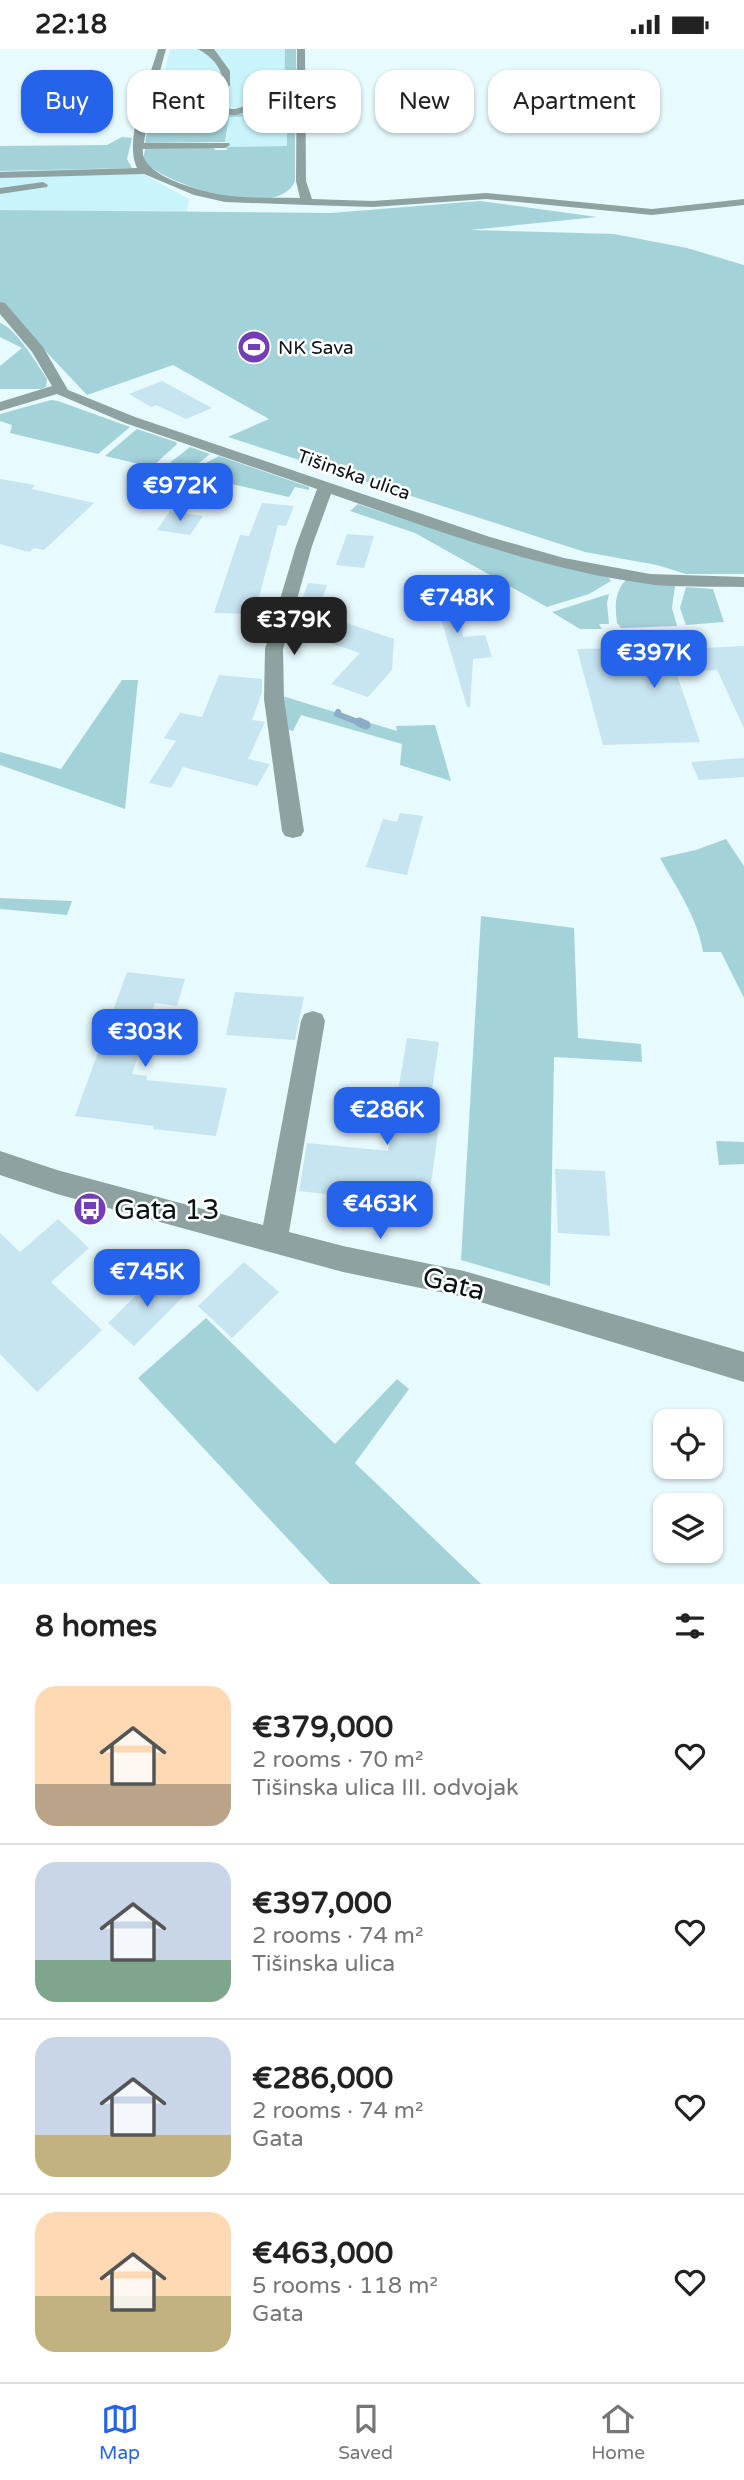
<!DOCTYPE html>
<html lang="en">
<head>
<meta charset="utf-8">
<style>
	body { margin:0; font-family:"Varela Round",sans-serif; background:#f2f2f2; color:#222; height:100vh; display:flex; flex-direction:column; font-size:26px; white-space:nowrap }
	* { box-sizing:border-box; margin:0 }
	p { font-size:23px; color:#767676 }
	.icon { flex:none; width:38px; height:38px; fill:none; stroke:currentColor; stroke-width:2; stroke-linecap:round; stroke-linejoin:round }
	.map { position:relative; height:1535px; overflow:hidden }
	.details { display:flex; flex-direction:column; background:#fff; flex:1 }
	.details>* { flex:none }
	.top-card { position:absolute; left:21px; top:21px; width:704px; height:63px; display:flex; gap:14px }
	.tools { position:absolute; left:653px; top:1360px; display:grid; gap:14px }
	.tools a { display:grid; place-items:center; width:70px; height:70px; border-radius:14px; background:#fff; box-shadow:0 2px 5px #0004; font-size:35px }
	.price { position:absolute; translate:-50% -60px; padding:0 16px; border-radius:14px; background:#2563eb; color:#fff; font-size:23px; line-height:46px; filter:drop-shadow(0 2px 4px #0008) }
	.price::after { content:''; position:absolute; left:50%; top:42px; width:21px; height:16px; margin-left:-10px; background:inherit; clip-path:polygon(0 0,100% 0,50% 100%) }
	.price.on { background:#222; color:#fff }
	ul { padding:0; list-style:none }
	li { display:flex; align-items:center; gap:21px; height:175px; padding:0 35px }
	li+li { border-top:2px solid #e0e0e0 }
	li span { display:grid; place-items:center; flex:none; width:196px; height:140px; border-radius:21px; color:#555 }
	li>.icon { margin-inline-start:auto }
	span .icon { width:84px; height:84px; fill:#fffc; stroke-width:1 }
	li b { font-size:30px }
	h2 { display:flex; justify-content:space-between; align-items:center; height:84px; padding:0 35px; font-size:30px }
	.tag { padding:0 24px; border-radius:21px; background:#fff; box-shadow:0 2px 5px #0004; font-size:24px; line-height:63px }
	.tag.on { background:#2563eb; color:#fff }
	.status { display:flex; justify-content:space-between; align-items:center; height:49px; padding:0 35px; background:#fff; direction:ltr }
	.status svg { height:19px; fill:currentColor }
	.dock { display:flex; justify-content:space-around; align-items:center; height:98px; border-top:2px solid #e0e0e0; background:#fff; font-size:19px; color:#767676 }
	.dock a { display:grid; justify-items:center; gap:4px }
	.dock .on { color:#2563eb }
	.map>svg:first-child { display:block }
	.built { fill:#c9f4fb }
	.green { fill:#a4d2d9 }
	.lines { fill:none; stroke-linecap:round; stroke-linejoin:round }
	.stream-far1 { stroke:#8dacc6; stroke-width:6 }
	.stream { stroke:#8dacc6; stroke-width:9 }
	.building { fill:#c7e4f1 }
	.minor { fill:#8ea3a1; fill-rule:evenodd }
	.labels { text-anchor:middle; stroke-width:5; stroke-linejoin:round; paint-order:stroke }
	.far-poi-label { font-size:19px; fill:#081416; stroke:#fff; text-anchor:start }
	.far-street-label { font-size:19px; fill:#081416; stroke:#fff }
	.near-poi-label { font-size:28px; fill:#081416; stroke:#fff; text-anchor:start }
	.near-street-label { font-size:28px; fill:#081416; stroke:#fff }
</style>
</head>
<body>
<div class="status"><b>22:18</b><svg viewBox="0 0 49 12"><path d="M0 12V9h3v3zM5 12V6h3v6zM10 12V3h3v9zM15 12V0h3v12zM26 1h20v11H26zM47 4h2v5h-2z"/></svg></div>
<div class="map">
<svg width="744" height="1535" viewBox="0 0 744 1535">
	<rect width="100%" height="100%" fill="#e7fafd"/>
	<path class="built" d="M 170,0 L 285,0 L 284,65 L 155,67 Z
		M 288,67 L 287,97 L 225,98 L 229,68 Z
		M 132,119 L 189,150 L 187,163 L 0,161 L 0,122 Z"/>
	<path class="green" d="M 285,0 L 296,0 L 296,67 L 229,68 L 225,93 L 145,94 L 150,67 L 155,65 L 284,65 Z
		M 287,71 L 295,73 L 295,132 C 278,173 166,136 143,112 L 145,100 L 213,98 L 215,101 L 228,101 L 225,98 L 287,97 Z
		M 122,88 L 132,89 L 127,110 L 132,119 L 0,122 L 0,97 L 107,96 Z
		M 480,152 L 597,168 L 470,181 L 614,185 L 687,199 L 744,216 L 744,525 L 686,525 L 657,516 L 585,503 L 228,388 L 269,370 L 173,316 L 87,346 L 0,254 L 0,161 L 331,164 Z
		M 0,274 C 16,279 37,315 47,330 L 46,338 L 42,340 L 0,340 L 0,317 L 22,299 L 0,288 Z
		M 51,351 L 58,352 L 130,378 L 98,405 L 10,384 L 12,376 L 0,372 L 0,365 Z
		M 137,380 L 176,393 L 177,395 L 152,418 L 105,407 Z
		M 190,398 L 210,405 L 185,425 L 162,420 Z
		M 219,407 L 309,438 L 309,441 L 295,438 L 289,448 L 191,426 L 204,415 Z
		M 358,455 C 441,483 522,511 608,528 L 611,532 L 589,545 L 547,558 L 415,484 L 350,462 Z
		M 626,531 L 675,537 L 672,559 L 677,577 L 621,579 L 617,574 C 615,559 614,543 626,531 Z
		M 686,538 L 713,540 L 724,573 L 686,576 L 680,559 Z
		M 609,545 L 607,554 L 609,575 L 599,575 L 602,580 L 580,580 L 552,563 Z
		M 122,631 L 138,631 L 125,760 L 0,716 L 0,703 L 61,720 Z
		M 279,646 L 397,682 L 396,677 L 435,676 L 451,732 L 400,716 L 402,695 L 301,666 L 293,682 L 283,679 Z
		M 726,790 L 744,817 L 744,949 L 721,903 L 703,903 C 698,869 676,838 660,809 L 696,801 Z
		M 0,849 L 72,852 L 67,866 L 0,860 Z
		M 481,867 L 574,879 L 578,989 L 641,995 L 642,1013 L 554,1008 L 550,1237 L 461,1211 Z
		M 716,1092 L 744,1093 L 744,1115 L 719,1116 Z
		M 206,1269 L 335,1395 L 397,1330 L 409,1340 L 355,1414 L 481,1535 L 330,1535 L 138,1329 Z"/>
	<g class="lines">
		<path class="stream-far1" d="M 338,663 L 337,665 L 363,675"/>
		<path class="stream" d="M 359,673 L 366,676"/>
	</g>
	<path class="building" d="M 162,332 L 212,359 L 186,370 L 156,356 L 151,358 L 129,345 Z
		M 0,430 L 35,436 L 32,440 L 94,454 L 44,501 L 34,499 L 29,503 L 0,495 Z
		M 262,454 L 294,457 L 286,477 L 278,476 L 258,552 L 277,552 L 270,575 L 248,574 L 250,565 L 214,564 L 240,486 L 249,487 Z
		M 170,462 L 203,467 L 190,486 L 157,481 Z
		M 347,485 L 374,487 L 364,519 L 336,516 Z
		M 308,534 L 327,536 L 317,564 L 394,590 L 392,621 L 368,648 L 331,635 L 360,604 L 291,581 Z
		M 424,540 L 459,540 L 463,588 L 485,586 L 492,608 L 473,610 L 470,658 L 467,658 L 439,563 L 425,563 Z
		M 744,597 L 744,679 L 717,621 L 676,623 L 700,693 L 603,696 L 577,600 L 682,598 L 683,600 Z
		M 219,626 L 262,630 L 262,643 L 252,671 L 265,673 L 248,710 L 270,715 L 257,737 L 183,718 L 171,739 L 149,734 L 176,692 L 164,689 L 180,664 L 202,668 Z
		M 744,709 L 744,728 L 699,731 L 691,713 Z
		M 400,764 L 423,767 L 407,826 L 366,818 L 383,770 L 397,773 Z
		M 127,923 L 185,930 L 177,957 L 155,954 L 132,1025 L 147,1027 L 146,1031 L 227,1039 L 216,1087 L 153,1080 L 154,1077 L 75,1067 Z
		M 235,943 L 304,948 L 295,991 L 226,986 Z
		M 407,989 L 439,993 L 427,1075 L 439,1076 L 427,1164 L 379,1158 L 380,1151 L 299,1142 L 307,1094 L 388,1102 Z
		M 555,1120 L 605,1122 L 610,1187 L 558,1184 Z
		M 58,1170 L 89,1199 L 51,1233 L 102,1281 L 37,1343 L 0,1305 L 0,1184 L 20,1203 Z
		M 244,1213 L 279,1243 L 232,1289 L 198,1257 Z
		M 160,1223 L 186,1245 L 134,1297 L 108,1274 Z"/>
	<g class="lines">
		<path class="minor" d="M 158,0 L 166,0 L 150,59 L 235,60 L 262,52 L 255,41 L 260,38 L 272,49 L 269,56 L 236,66 L 148,65 L 144,94 L 229,94 L 230,96 L 225,99 L 143,100 C 139,127 201,142 223,146 C 248,150 275,148 300,149 L 296,132 L 297,0 L 305,0 L 306,132 L 312,150 L 373,152 L 486,144 L 652,160 L 744,150 L 744,156 L 652,166 L 486,150 L 373,158 L 307,156 L 225,153 L 194,146 L 144,125 L 0,129 L 0,123 L 137,119 C 123,91 149,31 158,0 Z
			M 198,0 L 214,0 L 230,22 L 230,37 L 210,38 L 210,34 L 223,33 C 221,16 210,7 198,0 Z
			M 43,133 L 48,136 L 47,138 L 0,145 L 0,139 Z
			M 0,253 L 5,254 L 43,298 L 68,341 L 135,368 L 490,488 L 564,509 L 650,525 L 744,528 L 744,538 C 713,537 679,539 648,535 C 539,520 435,481 331,445 L 312,497 L 283,600 L 284,650 L 304,782 L 301,787 L 293,789 L 285,787 L 282,782 L 264,650 L 265,600 L 296,497 L 317,440 L 125,374 L 57,345 L 0,362 L 0,353 L 52,337 L 32,303 L 0,265 Z
			M 313,962 L 322,965 L 325,972 L 289,1183 L 343,1197 L 464,1222 L 744,1303 L 744,1333 L 464,1248 L 343,1223 L 57,1145 L 0,1126 L 0,1102 L 57,1121 L 263,1176 L 301,972 L 304,965 Z"/>
	</g>
	<defs>
		<symbol id="stadium-disc" viewBox="-11 -11 22 22"><circle r="9.5" fill="#733eb5" stroke="#fff"/><path d="M0-5a6.5 5 0 1 0 0 10a6.5 5 0 1 0 0-10ZM-3.5-1.8h7v3.6h-7Z" fill="#fff"/></symbol>
		<symbol id="bus-disc" viewBox="-11 -11 22 22"><circle r="9.5" fill="#733eb5" stroke="#fff"/><path d="M-5-6H5V4H4V6H2V4H-2V6H-4V4H-5ZM-3.5-4V0h7V-4ZM-3.5 1.2v1.5H-2V1.2ZM2 1.2v1.5H3.5V1.2Z" fill="#fff"/></symbol>
	</defs>
	<g fill-rule="evenodd">
		<use href="#stadium-disc" x="235" y="279" width="38" height="38"/>
		<use href="#bus-disc" x="71" y="1141" width="38" height="38"/>
	</g>
	<g class="labels">
		<g class="far-poi-label">
			<text x="278" y="305">NK Sava</text>
		</g>
		<g class="far-street-label">
			<text transform="translate(354 425) rotate(19)" y="7">Tišinska ulica</text>
		</g>
		<g class="near-poi-label">
			<text x="114" y="1170">Gata 13</text>
		</g>
		<g class="near-street-label">
			<text transform="translate(454 1234) rotate(14)" y="10">Gata</text>
		</g>
	</g>
</svg>
<div class="tools">
<a><svg class="icon" aria-label="locate" viewBox="0 0 24 24"><circle cx="12" cy="12" r="6"/><path d="M12 2v4M12 18v4M2 12h4M18 12h4"/></svg></a>
<a><svg class="icon" aria-label="layers" viewBox="0 0 24 24"><path d="M12 4l9 5-9 5-9-5zM3 14l9 5 9-5"/></svg></a>
</div>
<b class="price" style="left:180px;top:474px">€972K</b>
<b class="price" style="left:457px;top:586px">€748K</b>
<b class="price on" style="left:294px;top:608px">€379K</b>
<b class="price" style="left:654px;top:641px">€397K</b>
<b class="price" style="left:145px;top:1020px">€303K</b>
<b class="price" style="left:387px;top:1098px">€286K</b>
<b class="price" style="left:380px;top:1192px">€463K</b>
<b class="price" style="left:147px;top:1260px">€745K</b>
<div class="top-card">
<a class="tag on">Buy</a>
<a class="tag">Rent</a>
<a class="tag">Filters</a>
<a class="tag">New</a>
<a class="tag">Apartment</a>
</div>
</div>
<section class="details">
<h2>8 homes<svg class="icon" aria-label="filters" viewBox="0 0 24 24"><path d="M4 7h16M4 17h16"/><circle cx="9" cy="7" r="2"/><circle cx="15" cy="17" r="2"/></svg></h2>
<ul>
<li><span style="background:linear-gradient(#ffd9b3 70%,#b9a48a 0)"><svg class="icon" aria-label="home" viewBox="0 0 24 24"><path d="M3 11l9-7 9 7M6 9v11h12V9"/></svg></span><div><b>€379,000</b><p>2 rooms · 70 m²</p><p>Tišinska ulica III. odvojak</p></div><svg class="icon" aria-label="heart" viewBox="0 0 24 24"><path d="M12 20l-8-8c-3-5 5-10 8-4 3-6 11-1 8 4z"/></svg></li>
<li><span style="background:linear-gradient(#c9d6e8 70%,#7fa58c 0)"><svg class="icon" aria-label="home" viewBox="0 0 24 24"><path d="M3 11l9-7 9 7M6 9v11h12V9"/></svg></span><div><b>€397,000</b><p>2 rooms · 74 m²</p><p>Tišinska ulica</p></div><svg class="icon" aria-label="heart" viewBox="0 0 24 24"><path d="M12 20l-8-8c-3-5 5-10 8-4 3-6 11-1 8 4z"/></svg></li>
<li><span style="background:linear-gradient(#c9d6e8 70%,#c2b280 0)"><svg class="icon" aria-label="home" viewBox="0 0 24 24"><path d="M3 11l9-7 9 7M6 9v11h12V9"/></svg></span><div><b>€286,000</b><p>2 rooms · 74 m²</p><p>Gata</p></div><svg class="icon" aria-label="heart" viewBox="0 0 24 24"><path d="M12 20l-8-8c-3-5 5-10 8-4 3-6 11-1 8 4z"/></svg></li>
<li><span style="background:linear-gradient(#ffd9b3 60%,#c2b280 0)"><svg class="icon" aria-label="home" viewBox="0 0 24 24"><path d="M3 11l9-7 9 7M6 9v11h12V9"/></svg></span><div><b>€463,000</b><p>5 rooms · 118 m²</p><p>Gata</p></div><svg class="icon" aria-label="heart" viewBox="0 0 24 24"><path d="M12 20l-8-8c-3-5 5-10 8-4 3-6 11-1 8 4z"/></svg></li>
</ul>
</section>
<nav class="dock">
<a class="on"><svg class="icon" aria-label="map" viewBox="0 0 24 24"><path d="M3 6l6-2 6 2 6-2v14l-6 2-6-2-6 2zM9 4v14M15 6v14"/></svg>Map</a>
<a><svg class="icon" aria-label="saved" viewBox="0 0 24 24"><path d="M7 4h10v16l-5-4-5 4z"/></svg>Saved</a>
<a><svg class="icon" aria-label="home" viewBox="0 0 24 24"><path d="M3 11l9-7 9 7M6 9v11h12V9"/></svg>Home</a>
</nav>
</body>
</html>
